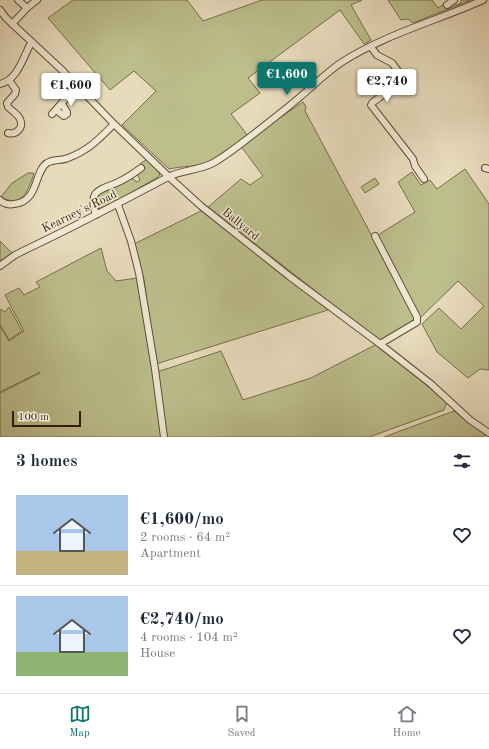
<!DOCTYPE html>
<html lang="en">
<head>
<meta charset="utf-8">
<style>
	body { margin:0; font-family:"Old Standard TT",serif; background:#f6f6f7; color:#1f2937; height:100vh; display:flex; flex-direction:column; font-size:15px; white-space:nowrap }
	* { box-sizing:border-box; margin:0 }
	p { font-size:13px; color:#747a83 }
	.icon { flex:none; width:22px; height:22px; fill:none; stroke:currentColor; stroke-width:2; stroke-linecap:round; stroke-linejoin:round }
	.map { position:relative; height:437px; overflow:hidden }
	.side { display:flex; flex-direction:column; background:#fff; flex:1 }
	.side>* { flex:none }
	.scale { position:absolute; left:12px; bottom:10px; width:69px; box-sizing:border-box; padding-left:4px; border:2px solid #341d06; border-top:0; font-size:11px; line-height:14px; white-space:nowrap; color:#341d06; -webkit-text-stroke:3px #efe8d3; paint-order:stroke }
	.price { position:absolute; translate:-50% -34px; padding:0 9px; border-radius:4px; background:#fff; color:#222; font-size:13px; line-height:26px; filter:drop-shadow(0 1px 2px #0008) }
	.price::after { content:''; position:absolute; left:50%; top:24px; width:12px; height:9px; margin-left:-6px; background:inherit; clip-path:polygon(0 0,100% 0,50% 100%) }
	.price.current { background:#0f766e; color:#fff }
	ul { padding:0; list-style:none }
	li { display:flex; align-items:center; gap:12px; height:100px; padding:0 16px }
	li+li { border-top:1px solid #e0e1e3 }
	li span { display:grid; place-items:center; flex:none; width:112px; height:80px; border-radius:0px; color:#555 }
	li>.icon { margin-inline-start:auto }
	span .icon { width:48px; height:48px; fill:#fffc; stroke-width:1 }
	li b { font-size:17px }
	h2 { display:flex; justify-content:space-between; align-items:center; height:48px; padding:0 16px; font-size:17px }
	.dock { display:flex; justify-content:space-around; align-items:center; height:56px; border-top:1px solid #e0e1e3; background:#fff; font-size:11px; color:#747a83 }
	.dock a { display:grid; justify-items:center; gap:2px }
	.dock .current { color:#0f766e }
	.map>svg:first-child { display:block }
	.green { fill:#bcbe8c; stroke:#786e49 }
	.lines { fill:none; stroke-linecap:round; stroke-linejoin:round }
	.minor-casing { stroke:#614c34; stroke-width:8 }
	.minor { stroke:#efe8d3; stroke-width:6 }
	.labels { text-anchor:middle; stroke-width:3; stroke-linejoin:round; paint-order:stroke }
	.street-label { font-size:12px; fill:#341d06; stroke:#efe8d3 }
</style>
</head>
<body>
<div class="map">
<svg width="489" height="437" viewBox="0 0 489 437">
	<rect width="100%" height="100%" fill="#e7dbbc"/>
	<filter id="stains"><feTurbulence type="fractalNoise" baseFrequency=".005" numOctaves="4"/><feColorMatrix values="0 0 0 0 .2 0 0 0 0 .09 0 0 0 0 .02 0 0 0 .5 -.17"/></filter>
	<radialGradient id="worn" r=".72"><stop offset=".6" stop-color="#630" stop-opacity="0"/><stop offset="1" stop-color="#630" stop-opacity=".3"/></radialGradient>
	<path class="green" d="M 73,0 L 187,0 L 203,21 L 262,0 L 362,0 L 351,5 L 371,40 L 364,44 L 340,10 L 248,78 L 260,93 L 231,114 L 248,136 C 238,143 219,159 209,162 C 196,167 183,166 169,169 L 122,125 L 156,91 L 134,71 L 110,90 L 48,18 Z
		M 388,0 L 432,0 L 438,8 L 443,5 L 445,8 L 452,3 L 458,5 L 461,2 L 461,0 L 471,0 L 413,23 L 408,19 L 401,20 Z
		M 303,102 L 306,107 L 305,111 L 373,238 L 415,212 L 398,182 L 412,172 L 421,185 L 430,180 L 437,189 L 465,169 L 489,204 L 489,370 L 480,369 L 468,378 L 437,352 L 422,324 L 439,308 L 461,329 L 484,306 L 458,281 L 417,321 L 382,343 L 208,207 L 241,179 L 250,185 L 263,176 L 240,145 Z
		M 147,159 L 158,170 L 160,175 L 158,177 L 110,205 L 97,209 C 95,202 95,197 100,192 L 130,178 L 133,179 L 137,182 L 140,180 L 137,173 L 143,167 L 140,164 Z
		M 28,173 L 34,173 C 29,189 22,209 1,197 L 12,183 Z
		M 375,178 L 379,184 L 365,193 L 361,187 Z
		M 203,210 L 328,310 L 156,364 L 144,280 L 134,244 Z
		M 0,241 L 12,253 L 0,261 Z
		M 101,248 L 107,271 L 116,281 L 137,278 L 149,345 L 161,434 L 161,437 L 0,437 L 0,393 L 40,373 L 40,372 L 0,392 L 0,326 L 9,341 L 24,331 L 5,295 L 19,288 L 24,295 L 40,287 L 36,282 Z
		M 9,307 L 22,331 L 9,340 L 0,324 L 0,309 L 5,312 Z
		M 377,344 L 447,402 L 444,410 L 369,437 L 167,437 L 157,372 L 221,351 L 243,400 L 311,378 Z
		M 454,411 L 487,434 L 482,437 L 384,437 Z"/>
	<g class="lines">
		<defs>
			<path id="minor" d="M 18,0 L 27,8
				M 447,5 L 454,0
				M 0,10 L 6,18 L 63,71 L 114,124 L 169,177 L 201,206 L 289,276 L 380,344 L 431,384 L 470,420 L 489,433
				M 12,24 L 27,8 L 37,0
				M 371,47 L 377,55 L 392,63 L 404,79 L 372,103 L 371,105 L 413,159 L 415,166 L 424,179
				M 404,79 L 409,86
				M 0,84 C 18,80 23,57 31,43
				M 56,110 L 64,116 L 67,114 L 67,112 L 62,104
				M 52,114 L 77,86
				M 8,133 C 16,135 24,128 20,119 C 18,114 12,111 8,107 L 7,103 L 15,94 L 16,90 L 9,80
				M 485,168 L 489,169
				M 0,200 C 4,204 9,205 14,204 C 39,202 34,171 47,163 C 53,159 61,161 68,158 C 89,150 98,140 114,124
				M 118,205 L 131,241 L 139,273 L 155,369 L 164,437
				M 96,215 C 89,193 95,191 114,184 C 124,180 133,174 141,168
				M 375,236 L 417,317 L 417,322 L 380,344
				M 0,266 L 15,255 L 27,249 C 76,226 123,201 170,176 C 184,170 200,170 213,163 C 222,158 230,152 238,146 C 259,130 280,114 300,97 C 314,85 327,72 342,62 C 386,34 436,21 483,0"/>
		</defs>
		<use href="#minor" class="minor-casing"/>
		<use href="#minor" class="minor"/>
	</g>
	<g class="labels">
		<g class="street-label">
			<text transform="translate(79 211) rotate(-26)" y="4">Kearney's Road</text>
			<text transform="translate(241 224) rotate(39)" y="4">Ballyard</text>
		</g>
	</g>
	<rect width="100%" height="100%" filter="url(#stains)"/>
	<rect width="100%" height="100%" fill="url(#worn)"/>
</svg>
<div class="scale">100 m</div>
<b class="price current" style="left:287px;top:96px">€1,600</b>
<b class="price" style="left:387px;top:103px">€2,740</b>
<b class="price" style="left:71px;top:107px">€1,600</b>
</div>
<section class="side">
<h2>3 homes<svg class="icon" aria-label="filters" viewBox="0 0 24 24"><path d="M4 7h16M4 17h16"/><circle cx="9" cy="7" r="2"/><circle cx="15" cy="17" r="2"/></svg></h2>
<ul>
<li><span style="background:linear-gradient(#a9c7e8 70%,#c2b280 0)"><svg class="icon" aria-label="home" viewBox="0 0 24 24"><path d="M3 11l9-7 9 7M6 9v11h12V9"/></svg></span><div><b>€1,600/mo</b><p>2 rooms · 64 m²</p><p>Apartment</p></div><svg class="icon" aria-label="heart" viewBox="0 0 24 24"><path d="M12 20l-8-8c-3-5 5-10 8-4 3-6 11-1 8 4z"/></svg></li>
<li><span style="background:linear-gradient(#a9c7e8 70%,#8fb573 0)"><svg class="icon" aria-label="home" viewBox="0 0 24 24"><path d="M3 11l9-7 9 7M6 9v11h12V9"/></svg></span><div><b>€2,740/mo</b><p>4 rooms · 104 m²</p><p>House</p></div><svg class="icon" aria-label="heart" viewBox="0 0 24 24"><path d="M12 20l-8-8c-3-5 5-10 8-4 3-6 11-1 8 4z"/></svg></li>
</ul>
</section>
<nav class="dock">
<a class="current"><svg class="icon" aria-label="map" viewBox="0 0 24 24"><path d="M3 6l6-2 6 2 6-2v14l-6 2-6-2-6 2zM9 4v14M15 6v14"/></svg>Map</a>
<a><svg class="icon" aria-label="saved" viewBox="0 0 24 24"><path d="M7 4h10v16l-5-4-5 4z"/></svg>Saved</a>
<a><svg class="icon" aria-label="home" viewBox="0 0 24 24"><path d="M3 11l9-7 9 7M6 9v11h12V9"/></svg>Home</a>
</nav>
</body>
</html>
